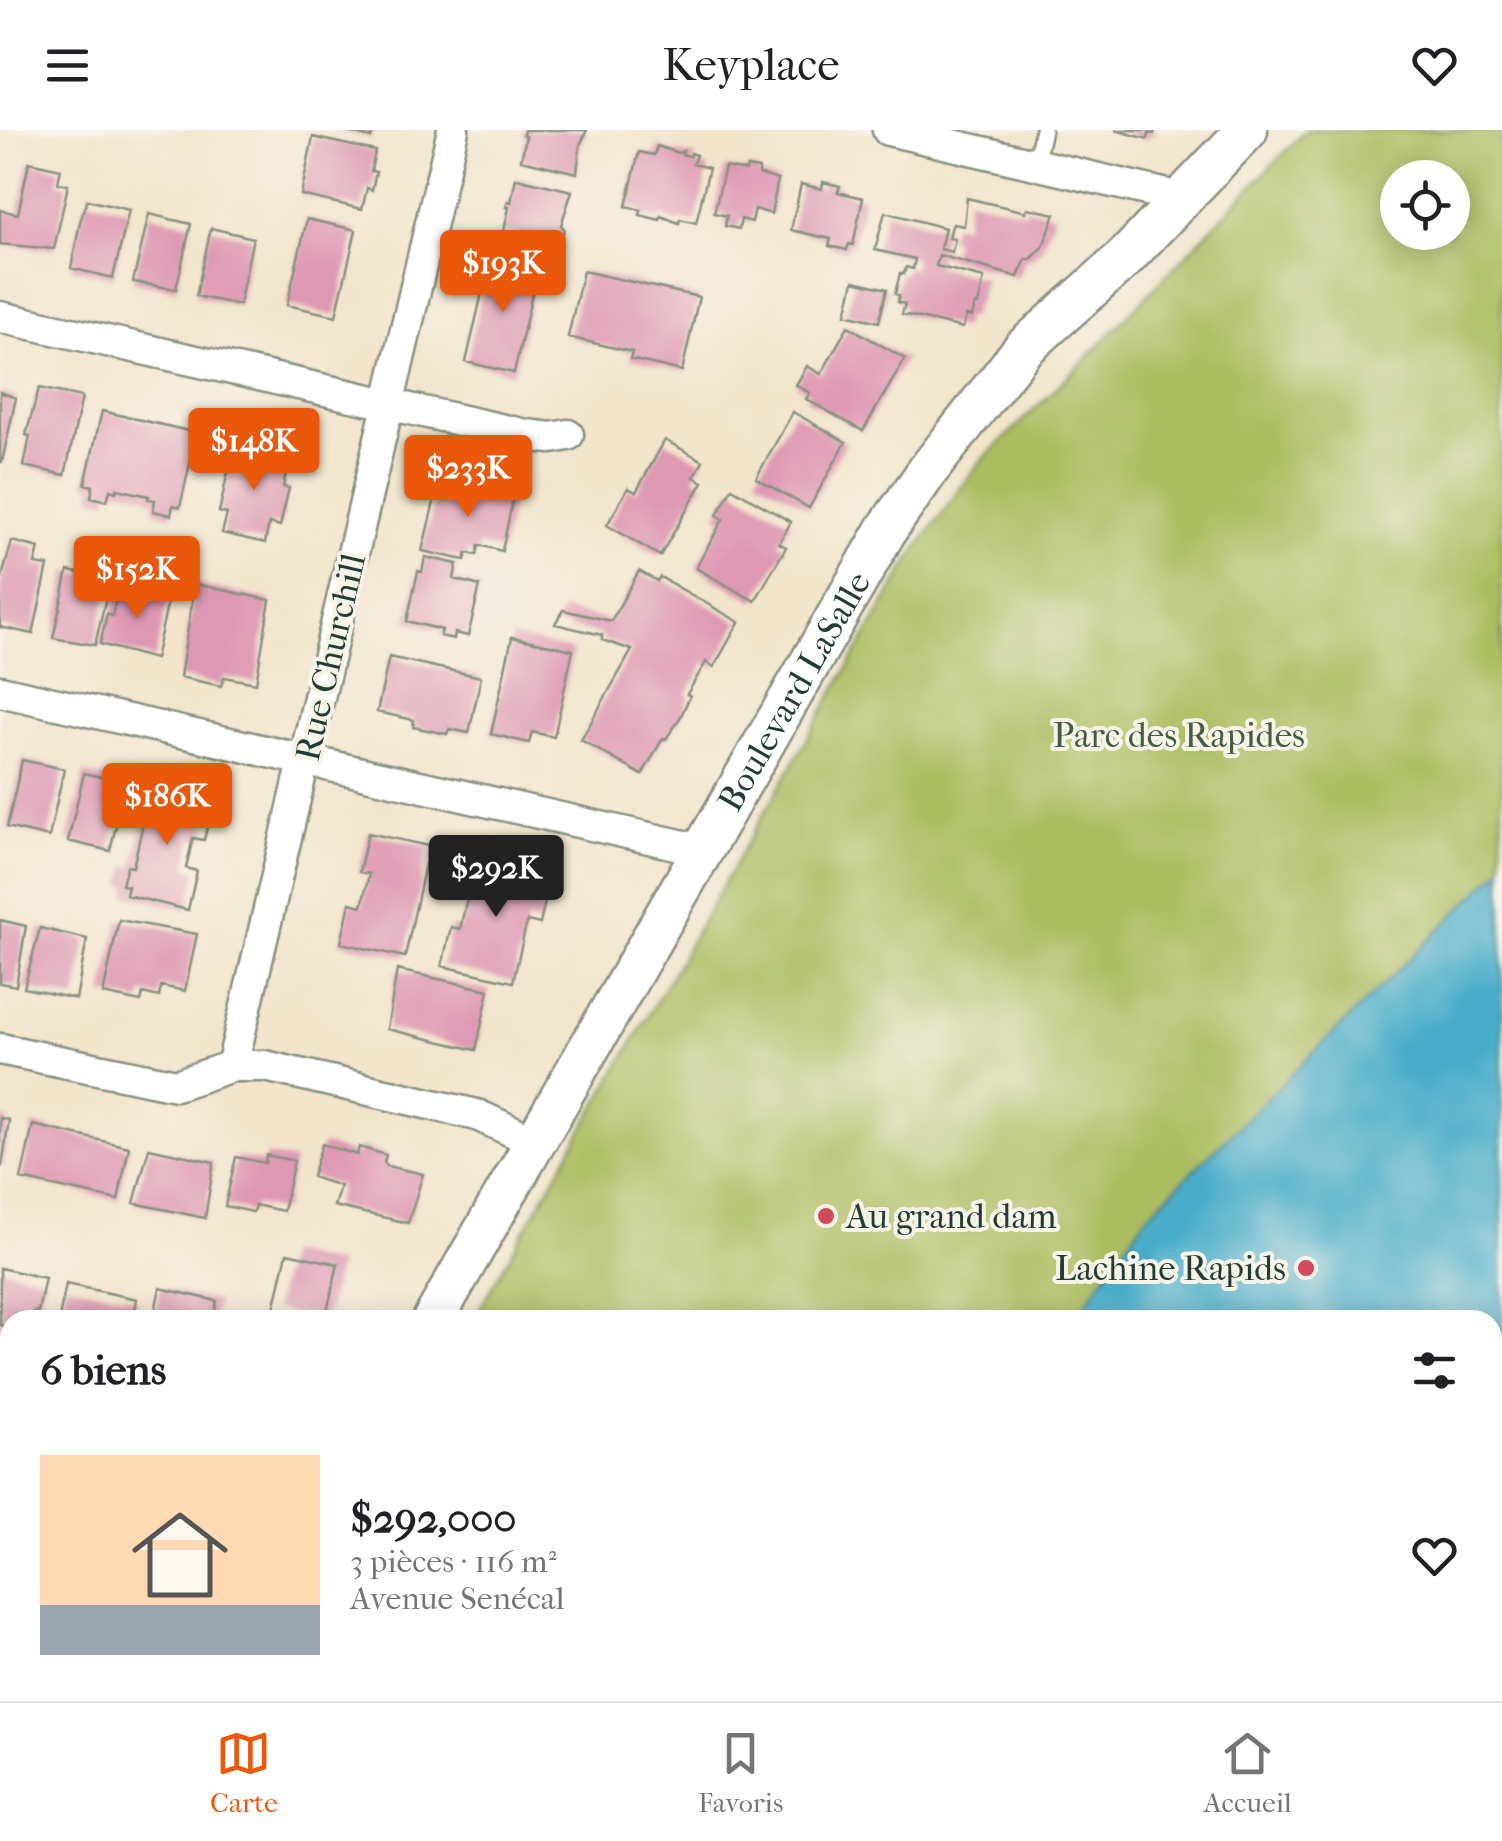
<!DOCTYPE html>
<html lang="fr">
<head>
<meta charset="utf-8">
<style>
	body { margin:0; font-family:"IM FELL French Canon",serif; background:#f6f6f6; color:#202124; height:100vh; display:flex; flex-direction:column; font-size:38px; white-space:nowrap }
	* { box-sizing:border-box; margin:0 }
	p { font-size:32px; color:#757577 }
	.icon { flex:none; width:55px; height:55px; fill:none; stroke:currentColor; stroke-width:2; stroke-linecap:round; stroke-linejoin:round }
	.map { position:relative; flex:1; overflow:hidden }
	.sheet { position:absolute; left:0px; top:1180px; width:1502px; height:392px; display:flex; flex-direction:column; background:#fff; border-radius:30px 30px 0 0; box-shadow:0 5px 25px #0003 }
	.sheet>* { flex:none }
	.fabs { position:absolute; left:1380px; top:30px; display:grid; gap:20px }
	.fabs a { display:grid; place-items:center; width:90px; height:90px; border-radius:50%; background:#fff; box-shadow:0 5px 25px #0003; font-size:50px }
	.price { position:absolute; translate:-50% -85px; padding:0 22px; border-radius:10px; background:#ea580c; color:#fff; font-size:32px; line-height:65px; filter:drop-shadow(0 2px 5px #0008) }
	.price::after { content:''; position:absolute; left:50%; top:60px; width:30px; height:22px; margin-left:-15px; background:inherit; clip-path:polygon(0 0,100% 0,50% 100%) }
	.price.on { background:#222; color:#fff }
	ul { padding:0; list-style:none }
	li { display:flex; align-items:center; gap:30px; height:250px; padding:0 40px }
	li span { display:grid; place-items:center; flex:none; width:280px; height:200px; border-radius:0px; color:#555 }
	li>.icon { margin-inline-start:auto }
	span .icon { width:120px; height:120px; fill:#fffc; stroke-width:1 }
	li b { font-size:42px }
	h2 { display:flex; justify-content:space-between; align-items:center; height:120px; padding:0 40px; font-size:42px }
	header { display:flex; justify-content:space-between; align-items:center; height:130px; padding:0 40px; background:#fff; font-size:45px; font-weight:600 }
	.tabs { display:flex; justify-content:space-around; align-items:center; height:140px; border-top:2px solid #e0e0e0; background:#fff; font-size:28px; color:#757577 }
	.tabs a { display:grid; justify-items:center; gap:5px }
	.tabs .on { color:#ea580c }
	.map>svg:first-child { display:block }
	.green { fill:#abbd60; stroke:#657d4a; stroke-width:2.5; fill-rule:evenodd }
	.water { fill:#4aadca; stroke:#34757f; stroke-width:2.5 }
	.building { fill:#de98b3 }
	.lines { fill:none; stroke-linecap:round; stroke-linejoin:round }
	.service-casing { stroke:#889180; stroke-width:20 }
	.minor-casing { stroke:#889180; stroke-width:35 }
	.secondary-casing { stroke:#889180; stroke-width:45 }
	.service { stroke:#fff; stroke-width:15 }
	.minor { stroke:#fff; stroke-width:30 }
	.secondary { stroke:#fff; stroke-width:40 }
	.poi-dot { fill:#d1495b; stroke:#f7f3e8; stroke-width:4 }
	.labels { text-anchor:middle; stroke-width:8; stroke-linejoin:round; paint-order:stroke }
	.street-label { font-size:35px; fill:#1f3d34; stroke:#f7f3e8 }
	.park-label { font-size:35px; fill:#425d3f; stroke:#f7f3e8 }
	.poi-label { font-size:35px; fill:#1f3d34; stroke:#f7f3e8; text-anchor:start }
</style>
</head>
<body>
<header><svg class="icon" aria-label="menu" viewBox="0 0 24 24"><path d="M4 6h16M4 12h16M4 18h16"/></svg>Keyplace<svg class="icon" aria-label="heart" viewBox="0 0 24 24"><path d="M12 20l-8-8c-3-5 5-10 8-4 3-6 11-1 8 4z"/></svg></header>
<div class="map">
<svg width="1502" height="1571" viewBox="0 0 1502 1571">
	<rect width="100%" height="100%" fill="#f7f3e8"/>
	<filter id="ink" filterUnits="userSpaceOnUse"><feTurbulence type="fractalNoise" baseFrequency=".01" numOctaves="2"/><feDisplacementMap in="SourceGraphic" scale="20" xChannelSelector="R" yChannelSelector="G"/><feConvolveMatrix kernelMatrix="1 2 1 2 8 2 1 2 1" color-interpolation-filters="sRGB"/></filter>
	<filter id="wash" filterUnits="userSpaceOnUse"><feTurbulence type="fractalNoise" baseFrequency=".0048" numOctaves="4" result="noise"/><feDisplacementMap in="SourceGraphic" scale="40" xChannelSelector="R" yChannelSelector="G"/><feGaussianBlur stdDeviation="2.25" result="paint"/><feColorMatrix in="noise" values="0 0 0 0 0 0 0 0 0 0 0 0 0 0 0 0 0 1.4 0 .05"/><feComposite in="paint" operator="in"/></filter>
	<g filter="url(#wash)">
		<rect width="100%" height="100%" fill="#f2e5cc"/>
		<path class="green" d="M 1306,0 L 1502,0 L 1502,1571 L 117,1571 L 127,1562 L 1492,1562 L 1492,1190 L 473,1190 L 915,421 L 979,333 L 1083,232 ZM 1398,48 L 1452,48 L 1452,102 L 1398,102 Z"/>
		<path class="water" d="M 1502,738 L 1502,1571 L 561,1571 L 569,1562 L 1492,1562 L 1492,1190 L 1074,1190 L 1146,1087 Z"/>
		<g id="blocks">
			<path class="building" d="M 340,0 L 373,0 L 371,8 Z
				M 524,0 L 587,0 L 580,15 L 577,43 L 521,30 L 526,6 L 523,5 Z
				M 1115,0 L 1155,0 L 1154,4 L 1149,3 L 1148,9 Z
				M 313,7 L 375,21 L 371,41 L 376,42 L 372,60 L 367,58 L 362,79 L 301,65 Z
				M 657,16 L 678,23 L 683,21 L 682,24 L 690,26 L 691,23 L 696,25 L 693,34 L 709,38 L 696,93 L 680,89 L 679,93 L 661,86 L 660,90 L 640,85 L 641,80 L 626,76 L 639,22 L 654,25 Z
				M 29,32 L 61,39 L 58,53 L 68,55 L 54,119 L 0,114 L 0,80 L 18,84 Z
				M 725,37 L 746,41 L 747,37 L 759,39 L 759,44 L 778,50 L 771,84 L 755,79 L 752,92 L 741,89 L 739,99 L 725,96 L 727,86 L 714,83 Z
				M 516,48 L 572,61 L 561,95 L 564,99 L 560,114 L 504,101 L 509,77 L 506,77 L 508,71 L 511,72 Z
				M 823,52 L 840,56 L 838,62 L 863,68 L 853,115 L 849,114 L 847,120 L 829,116 L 831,109 L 791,100 L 801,54 L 822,59 Z
				M 967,68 L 1026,82 L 1027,78 L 1055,84 L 1043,117 L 1030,130 L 1026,129 L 1018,147 L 939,125 L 936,136 L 984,148 L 978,175 L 975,174 L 972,187 L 966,186 L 963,198 L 902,184 L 905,174 L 898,172 L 899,165 L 895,164 L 900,143 L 904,144 L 906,137 L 913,139 L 915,129 L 875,120 L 885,82 L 945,98 L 940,119 L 952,122 L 955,109 L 949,108 L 951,99 L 953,94 L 964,96 Z
				M 87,70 L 129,80 L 113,148 L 71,138 L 80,92 Z
				M 149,84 L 191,94 L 176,159 L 133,152 Z
				M 307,89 L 356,100 L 336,186 L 287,175 Z
				M 211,98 L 253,108 L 239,175 L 196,166 Z
				M 502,125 L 539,133 L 514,243 L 466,232 L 485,150 L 495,152 Z
				M 583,141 L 699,167 L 682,241 L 630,229 L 632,222 L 568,207 Z
				M 854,151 L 887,159 L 879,192 L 846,184 Z
				M 848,196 L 905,229 L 863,301 L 806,269 L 810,263 L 796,255 L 807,236 L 821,244 Z
				M 39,258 L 82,267 L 65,345 L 24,336 L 30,306 L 26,305 Z
				M 0,262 L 16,268 L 2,332 L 0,332 Z
				M 102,281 L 197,303 L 180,377 L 173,375 L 171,385 L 153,381 L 155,370 L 148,369 L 149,366 L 117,359 L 116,362 L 110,360 L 107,371 L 91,367 L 93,356 L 85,354 Z
				M 793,282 L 846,312 L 809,378 L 756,348 Z
				M 665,310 L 703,331 L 694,347 L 703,352 L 660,426 L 607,395 L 628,358 L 636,362 Z
				M 234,315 L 289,328 L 283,357 L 289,358 L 280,396 L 269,393 L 265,413 L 222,403 L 227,384 L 219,382 Z
				M 448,349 L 514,363 L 502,421 L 479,415 L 477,425 L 467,423 L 465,430 L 422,421 L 436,364 L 444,366 Z
				M 732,358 L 791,392 L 779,413 L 786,417 L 755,471 L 696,438 L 723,389 L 717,385 Z
				M 12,411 L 39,418 L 35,434 L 48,436 L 33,504 L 0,497 L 0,454 Z
				M 425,427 L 457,434 L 454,449 L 480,456 L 468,506 L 455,503 L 454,509 L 440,506 L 442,500 L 407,491 L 418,441 L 422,442 Z
				M 86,434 L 97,437 L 95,447 L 110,450 L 95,515 L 53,508 L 68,441 L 84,444 Z
				M 639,441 L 657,451 L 660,447 L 739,492 L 714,537 L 706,532 L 687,564 L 690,566 L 680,588 L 666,609 L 663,608 L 642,645 L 581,610 L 632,520 L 602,510 L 602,505 L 555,494 L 563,480 L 611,491 Z
				M 128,452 L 170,462 L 155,529 L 100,514 L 107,484 L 112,486 L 117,464 L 125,466 Z
				M 195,454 L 270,470 L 256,553 L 224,547 L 221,556 L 180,547 Z
				M 512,507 L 573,520 L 554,607 L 532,602 L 529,613 L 491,604 Z
				M 389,527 L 481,547 L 469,603 L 449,599 L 447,604 L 413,597 L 414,590 L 377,582 Z
				M 22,630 L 64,639 L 49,707 L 7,697 Z
				M 84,643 L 126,653 L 110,721 L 68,711 Z
				M 151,657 L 213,671 L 204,710 L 193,708 L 186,738 L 197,741 L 188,780 L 126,765 L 128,756 L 122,755 L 127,736 L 133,737 L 145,685 L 138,684 L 143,664 L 149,666 Z
				M 368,703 L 429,716 L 405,827 L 341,813 L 350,773 L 362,776 L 369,744 L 359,742 Z
				M 476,729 L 551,744 L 540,794 L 527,791 L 513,852 L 442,836 L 451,797 L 460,799 Z
				M 0,790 L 26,796 L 16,856 L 0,853 Z
				M 119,790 L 197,804 L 185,861 L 161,856 L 159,867 L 143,863 L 141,872 L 103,864 Z
				M 40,798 L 87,809 L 76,869 L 24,858 Z
				M 397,840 L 489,860 L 476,920 L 387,899 Z
				M 0,988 L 9,990 L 2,1036 L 0,1036 Z
				M 33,995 L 129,1017 L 118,1070 L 21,1049 Z
				M 322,1014 L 357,1025 L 359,1017 L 386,1025 L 384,1032 L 387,1036 L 423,1044 L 408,1093 L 334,1076 L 340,1056 L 312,1047 Z
				M 149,1018 L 214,1032 L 205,1088 L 134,1073 Z
				M 266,1025 L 294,1031 L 283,1081 L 255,1075 L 253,1082 L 225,1076 L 236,1027 L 265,1033 Z
				M 287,1123 L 338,1134 L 325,1190 L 274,1179 Z
				M 0,1138 L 45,1148 L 38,1182 L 34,1181 L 32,1190 L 10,1190 L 10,1197 L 0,1195 Z
				M 66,1154 L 137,1169 L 133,1190 L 62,1190 L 59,1188 Z
				M 160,1158 L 217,1171 L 213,1190 L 153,1190 Z
				M 3,1379 L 10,1380 L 10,1408 L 0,1406 Z
				M 0,1444 L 10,1446 L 10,1513 L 0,1510 Z"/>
		</g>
	</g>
	<g filter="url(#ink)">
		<use href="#blocks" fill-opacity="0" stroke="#889180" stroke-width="2.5"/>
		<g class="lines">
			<defs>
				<path id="service" d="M 1035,34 L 1043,0"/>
				<path id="minor" d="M 888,0 L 1181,68
					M 0,187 L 526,305 L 551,308 L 568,305
					M 0,561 L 702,720
					M 0,919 L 176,955 L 232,936 L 265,936 L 477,985 L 536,1012
					M 232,936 L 453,0
					M 0,1260 L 10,1262"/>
				<g id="secondary">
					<path id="s1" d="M 433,1190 L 887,399 L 929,339 L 1023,219 L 1125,128 L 1247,0"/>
					<path d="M 66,1571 L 75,1562"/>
				</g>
			</defs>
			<use href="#service" class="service-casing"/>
			<use href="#minor" class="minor-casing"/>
			<use href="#secondary" class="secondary-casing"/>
			<use href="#service" class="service"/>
			<use href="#minor" class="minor"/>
			<use href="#secondary" class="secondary"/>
		</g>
	</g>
	<g class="poi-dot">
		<circle cx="826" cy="1086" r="10"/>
		<circle cx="1306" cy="1138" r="10"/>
	</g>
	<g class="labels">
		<g class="street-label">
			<text transform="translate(330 527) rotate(-77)" y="12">Rue Churchill</text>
			<text dy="12" stroke="none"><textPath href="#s1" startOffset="725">Boulevard LaSalle</textPath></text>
		</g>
		<g class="park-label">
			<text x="1179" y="617">Parc des Rapides</text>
		</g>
		<g class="poi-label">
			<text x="846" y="1098">Au grand dam</text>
			<text x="1286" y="1150" text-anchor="end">Lachine Rapids</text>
		</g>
	</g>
</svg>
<div class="fabs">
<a><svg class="icon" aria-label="locate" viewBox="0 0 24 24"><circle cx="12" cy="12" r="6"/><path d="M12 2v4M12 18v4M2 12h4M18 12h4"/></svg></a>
</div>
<b class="price" style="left:503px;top:185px">$193K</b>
<b class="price" style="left:254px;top:363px">$148K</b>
<b class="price" style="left:468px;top:390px">$233K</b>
<b class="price" style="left:137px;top:491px">$152K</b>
<b class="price" style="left:167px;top:718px">$186K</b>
<b class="price on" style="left:496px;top:790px">$292K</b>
<section class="sheet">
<h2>6 biens<svg class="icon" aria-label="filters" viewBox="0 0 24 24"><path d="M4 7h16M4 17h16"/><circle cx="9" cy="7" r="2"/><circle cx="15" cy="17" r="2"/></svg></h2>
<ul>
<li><span style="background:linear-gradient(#ffd9b3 75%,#9aa5b1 0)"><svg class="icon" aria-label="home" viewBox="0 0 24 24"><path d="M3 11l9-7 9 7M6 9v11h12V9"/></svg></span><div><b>$292,000</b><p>3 pièces · 116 m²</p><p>Avenue Senécal</p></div><svg class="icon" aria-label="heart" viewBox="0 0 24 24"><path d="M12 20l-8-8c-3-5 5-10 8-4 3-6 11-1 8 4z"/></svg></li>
</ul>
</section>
</div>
<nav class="tabs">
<a class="on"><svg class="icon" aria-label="map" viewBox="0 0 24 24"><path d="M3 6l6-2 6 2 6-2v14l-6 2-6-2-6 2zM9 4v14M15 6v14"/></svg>Carte</a>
<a><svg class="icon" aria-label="saved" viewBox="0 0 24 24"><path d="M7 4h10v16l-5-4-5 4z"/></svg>Favoris</a>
<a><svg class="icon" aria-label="home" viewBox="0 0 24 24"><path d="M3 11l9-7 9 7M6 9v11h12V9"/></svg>Accueil</a>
</nav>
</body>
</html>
